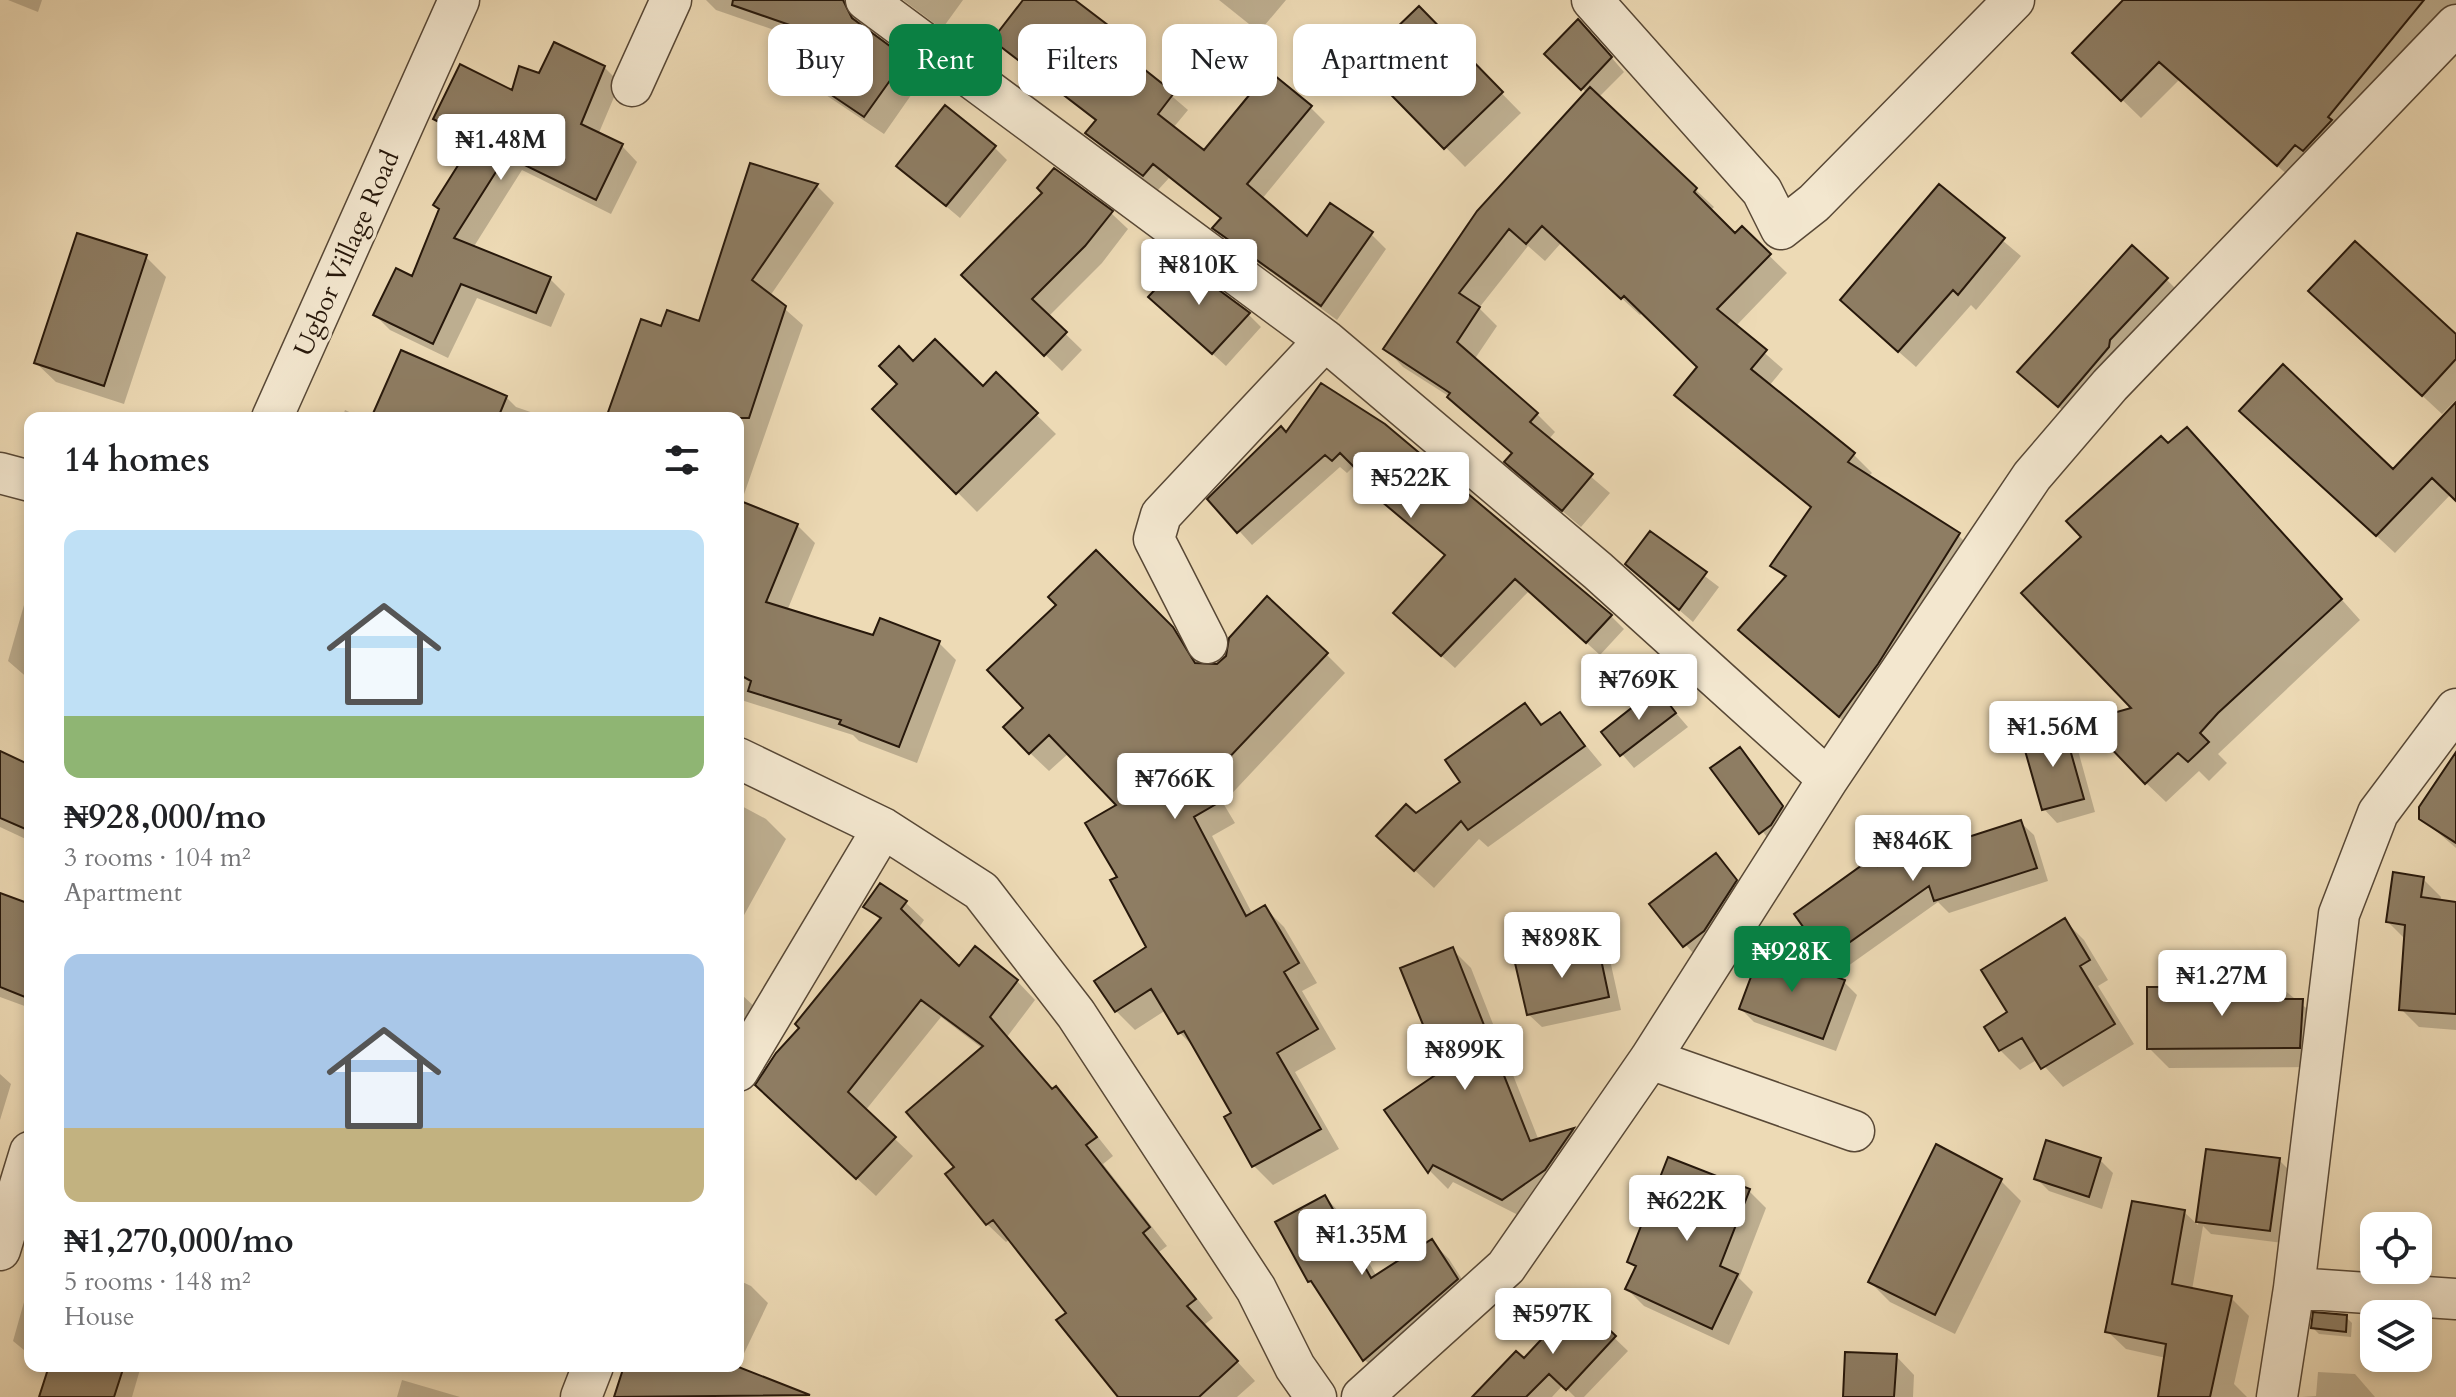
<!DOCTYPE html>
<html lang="en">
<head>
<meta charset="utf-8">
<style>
	body { margin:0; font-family:Cardo,serif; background:#f6f6f6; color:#202124; height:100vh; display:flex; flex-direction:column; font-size:30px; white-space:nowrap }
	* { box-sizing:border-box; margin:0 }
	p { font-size:26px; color:#757577 }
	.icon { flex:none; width:44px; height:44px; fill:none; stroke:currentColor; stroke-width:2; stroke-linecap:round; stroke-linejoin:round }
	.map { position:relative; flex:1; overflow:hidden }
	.details { position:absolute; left:24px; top:412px; width:720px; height:960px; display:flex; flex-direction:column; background:#fff; border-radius:16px; box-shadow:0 4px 12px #0003 }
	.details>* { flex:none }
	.guide { position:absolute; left:768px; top:24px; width:760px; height:72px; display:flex; gap:16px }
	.controls { position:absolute; left:2360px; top:1212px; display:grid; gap:16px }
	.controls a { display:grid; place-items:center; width:72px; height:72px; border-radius:16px; background:#fff; box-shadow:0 4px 12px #0003; font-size:40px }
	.price { position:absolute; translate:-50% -68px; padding:0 18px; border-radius:8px; background:#fff; color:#222; font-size:26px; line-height:52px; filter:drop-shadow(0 2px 4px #0008) }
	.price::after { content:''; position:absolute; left:50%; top:48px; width:24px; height:18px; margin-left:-12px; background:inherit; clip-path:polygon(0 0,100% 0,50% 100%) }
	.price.selected { background:#0b8043; color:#fff }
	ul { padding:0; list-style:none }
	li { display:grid; align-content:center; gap:16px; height:424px; padding:0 40px }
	li span { display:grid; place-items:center; height:248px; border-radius:16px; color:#555 }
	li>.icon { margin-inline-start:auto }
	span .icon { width:144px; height:144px; fill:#fffc; stroke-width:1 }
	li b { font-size:34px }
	h2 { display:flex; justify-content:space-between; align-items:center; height:96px; padding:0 40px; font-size:34px }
	.tag { padding:0 28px; border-radius:16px; background:#fff; box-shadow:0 4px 12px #0003; font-size:28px; line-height:72px }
	.tag.selected { background:#0b8043; color:#fff }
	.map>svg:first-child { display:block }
	.shadow { fill:#0003 }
	.building { fill:#8e7d63; stroke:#27180b; stroke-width:2 }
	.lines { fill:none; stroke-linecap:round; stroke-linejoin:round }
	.minor-casing { stroke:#584836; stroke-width:43 }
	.minor { stroke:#f3e7cf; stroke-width:40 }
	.labels { text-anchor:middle; stroke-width:7; stroke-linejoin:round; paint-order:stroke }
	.street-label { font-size:26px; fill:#27180b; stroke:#f3e7cf }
</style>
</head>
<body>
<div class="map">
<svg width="2456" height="1397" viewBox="0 0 2456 1397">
	<rect width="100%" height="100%" fill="#eddab5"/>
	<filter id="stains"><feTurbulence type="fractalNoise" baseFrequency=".0025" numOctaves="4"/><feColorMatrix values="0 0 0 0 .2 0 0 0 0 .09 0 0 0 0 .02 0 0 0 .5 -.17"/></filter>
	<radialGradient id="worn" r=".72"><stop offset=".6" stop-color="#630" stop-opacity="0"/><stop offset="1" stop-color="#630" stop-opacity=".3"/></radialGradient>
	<path class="shadow" d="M 8,0 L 42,0 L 38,12 Z
		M 706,0 L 850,0 L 863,13 L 862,28 L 923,78 L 884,134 L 805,81 L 787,63 L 803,40 L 716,10 Z
		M 903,0 L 963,0 L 942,29 Z
		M 1026,0 L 1072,0 L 1116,34 L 1131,48 L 1125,56 L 1188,110 L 1173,128 L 1204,153 L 1311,108 L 1325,122 L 1262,199 L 1307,239 L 1371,234 L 1386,249 L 1337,320 L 1229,242 L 1215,228 L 1222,220 L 1169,178 L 1158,190 L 1102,148 L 1087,133 L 1097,122 L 995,40 Z
		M 1219,0 L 1286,0 L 1259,32 Z
		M 2126,0 L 2456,0 L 2456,22 L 2297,183 L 2179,80 L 2141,118 L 2074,53 Z
		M 1419,9 L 1521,113 L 1465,167 L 1363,63 Z
		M 1591,34 L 1624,72 L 1598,98 L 1714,207 L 1710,211 L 1735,236 L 1742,229 L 1787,273 L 1735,327 L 1783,369 L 1769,386 L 1854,455 L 1872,473 L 1868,477 L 1958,535 L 1976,553 L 1858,734 L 1759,648 L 1786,579 L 1773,566 L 1812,508 L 1677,395 L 1700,367 L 1643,312 L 1640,315 L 1561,243 L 1545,261 L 1528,246 L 1479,308 L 1497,326 L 1474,360 L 1537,414 L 1555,432 L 1548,440 L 1610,493 L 1581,527 L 1525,479 L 1514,454 L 1450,397 L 1403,367 L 1386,349 L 1587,93 L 1547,54 Z
		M 604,67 L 620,83 L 598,135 L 622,146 L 637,162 L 611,214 L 522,170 L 473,248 L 549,278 L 565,294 L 551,327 L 477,298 L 448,358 L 390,330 L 375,315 L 413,278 L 473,145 L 450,134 L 435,119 L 513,92 L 540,76 Z
		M 994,147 L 1007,160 L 960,218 L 898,166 Z
		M 752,165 L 817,186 L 834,203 L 770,296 L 803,325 L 741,503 L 797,525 L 815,543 L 787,611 L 874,638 L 939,643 L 956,660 L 917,763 L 859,741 L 853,735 L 738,699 L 738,418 L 608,418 L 662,329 L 700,324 Z
		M 1939,187 L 2021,256 L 1976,310 L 1971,305 L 1916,367 L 1859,317 Z
		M 1111,213 L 1128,229 L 1102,263 L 1048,317 L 1082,350 L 1062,371 L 964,275 Z
		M 146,257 L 166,277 L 124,404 L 56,382 L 36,363 Z
		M 2166,279 L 2179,292 L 2072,418 L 2032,385 Z
		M 1164,310 L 1248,314 L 1261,327 L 1226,366 Z
		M 2330,310 L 2456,337 L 2456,400 L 2442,414 Z
		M 913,363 L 983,388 L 996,375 L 1056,434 L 977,512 L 875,409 L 900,384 Z
		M 1322,385 L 1611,616 L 1624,629 L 1600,655 L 1529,591 L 1455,668 L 1408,626 L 1447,556 L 1383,503 L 1370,490 L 1375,485 L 1355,465 L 1347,473 L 1340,467 L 1252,545 L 1210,499 L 1286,435 Z
		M 506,397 L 516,407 L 548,418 L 374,418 Z
		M 345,410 L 362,418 L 342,418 Z
		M 2260,428 L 2393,472 L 2456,432 L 2456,500 L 2451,494 L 2395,553 Z
		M 2168,446 L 2207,449 L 2360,620 L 2218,754 L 2227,763 L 2209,781 L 2199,771 L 2166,802 L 2146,783 L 2135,709 L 2084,537 Z
		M 1650,534 L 1719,587 L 1693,622 L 1641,577 Z
		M 1096,552 L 1192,649 L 1202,665 L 1326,654 L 1345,673 L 1223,803 L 1235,823 L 1212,836 L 1253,915 L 1265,908 L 1284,927 L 1317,983 L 1302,991 L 1336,1049 L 1295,1072 L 1339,1149 L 1273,1185 L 1254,1166 L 1226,1118 L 1234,1113 L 1198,1051 L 1180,1033 L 1166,1010 L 1135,1030 L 1116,1011 L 1148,948 L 1120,878 L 1120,805 L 1069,753 L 1049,771 L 1030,753 L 1026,708 L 1059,605 Z
		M 30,584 L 30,680 L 8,661 Z
		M 1657,691 L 1688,727 L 1634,768 L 1603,732 Z
		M 1525,706 L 1544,725 L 1560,714 L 1602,765 L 1488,847 L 1479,839 L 1434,888 L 1397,854 L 1415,816 L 1463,782 Z
		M 2063,730 L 2076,743 L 2095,812 L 2057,823 L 2044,809 Z
		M 1739,749 L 1795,821 L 1774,846 L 1713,768 Z
		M 0,753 L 30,767 L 30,841 L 0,827 Z
		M 2456,768 L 2456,848 L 2421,818 Z
		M 738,804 L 766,819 L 786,839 L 738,926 Z
		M 2020,822 L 2034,835 L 2048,881 L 1949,913 L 1938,902 L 1841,971 L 1828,958 L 1879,867 Z
		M 1715,855 L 1749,894 L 1698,959 L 1652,905 Z
		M 2423,879 L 2441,897 L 2440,902 L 2456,904 L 2456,1030 L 2419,1027 L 2401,1009 L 2406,940 L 2388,922 Z
		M 0,895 L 30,906 L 30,1008 L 0,997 Z
		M 905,902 L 924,920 L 918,929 L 959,969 L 1017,981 L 1035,1000 L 1007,1037 L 1053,1090 L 1056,1088 L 1074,1107 L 1113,1156 L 1103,1164 L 1167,1246 L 1159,1252 L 1213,1318 L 1204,1325 L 1255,1381 L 1237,1397 L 1117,1397 L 1069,1313 L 1010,1239 L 1006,1242 L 987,1224 L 956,1168 L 983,1049 L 941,1017 L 865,1111 L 913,1156 L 876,1196 L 776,1104 L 802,1028 L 881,921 L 866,906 Z
		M 2065,921 L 2084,940 L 2108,980 L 2098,986 L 2134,1044 L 2063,1087 L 2038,1059 L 2020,1070 L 2000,1050 L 2009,1013 Z
		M 1597,947 L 1610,960 L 1621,1010 L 1542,1027 L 1528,1014 Z
		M 1453,950 L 1471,968 L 1539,1141 L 1574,1130 L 1592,1148 L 1522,1217 L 1453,1182 L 1448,1189 L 1430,1171 L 1387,1110 L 1450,1068 Z
		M 1844,982 L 1857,995 L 1836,1051 L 1754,1022 L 1741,1009 Z
		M 2283,989 L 2322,1021 L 2319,1067 L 2169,1068 L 2149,1048 Z
		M 738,991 L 760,1012 L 738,1049 Z
		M 0,1074 L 11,1084 L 0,1120 Z
		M 1937,1147 L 2001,1181 L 2021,1201 L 1955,1334 L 1890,1302 L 1870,1282 Z
		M 2207,1151 L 2279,1160 L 2292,1173 L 2283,1243 L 2211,1234 L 2203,1226 L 2192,1290 L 2231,1298 L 2249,1316 L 2234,1384 L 2247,1397 L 2160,1397 L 2166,1358 L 2126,1349 L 2107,1331 L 2184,1212 L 2198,1225 Z
		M 2100,1160 L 2113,1173 L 2102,1209 L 2049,1191 L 2036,1178 Z
		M 1749,1191 L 1766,1208 L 1739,1278 L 1753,1292 L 1729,1345 L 1644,1306 L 1627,1289 L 1637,1269 L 1629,1261 Z
		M 1325,1197 L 1342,1215 L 1377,1277 L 1432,1242 L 1449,1259 L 1474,1298 L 1382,1377 L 1365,1360 L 1310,1281 Z
		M 738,1280 L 751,1286 L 768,1303 L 738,1366 Z
		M 28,1288 L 30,1289 L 30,1355 L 13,1341 Z
		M 1578,1303 L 1628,1351 L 1584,1397 L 1575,1397 L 1563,1385 L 1552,1397 L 1475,1397 L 1524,1361 Z
		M 2346,1317 L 2352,1323 L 2351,1337 L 2319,1334 L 2313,1328 Z
		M 1896,1356 L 1914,1375 L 1913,1397 L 1845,1397 Z
		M 51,1366 L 141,1366 L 132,1397 L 41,1397 Z
		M 626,1366 L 738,1366 L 779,1395 L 621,1397 L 617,1394 Z
		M 2318,1372 L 2355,1374 L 2375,1397 L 2302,1397 L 2316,1396 Z
		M 402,1380 L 460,1397 L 397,1397 Z"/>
	<path class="building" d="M 733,0 L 843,0 L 852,18 L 906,58 L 864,117 L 784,63 L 807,31 L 732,5 Z
		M 1023,0 L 1075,0 L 1117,32 L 1110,42 L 1174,93 L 1158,114 L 1204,150 L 1269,71 L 1312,106 L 1247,184 L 1307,236 L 1330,203 L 1373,232 L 1321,306 L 1212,228 L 1221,218 L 1153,164 L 1143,176 L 1085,133 L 1096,120 L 992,40 Z
		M 2123,0 L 2424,0 L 2328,117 L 2332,120 L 2303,151 L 2295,145 L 2277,166 L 2159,62 L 2121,101 L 2072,53 Z
		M 1419,6 L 1503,92 L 1444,149 L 1360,63 Z
		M 1578,19 L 1612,57 L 1581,90 L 1544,54 Z
		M 554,42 L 605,66 L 581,124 L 623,144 L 596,200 L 506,156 L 454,238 L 551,277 L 536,313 L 461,284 L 433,344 L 373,315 L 396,268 L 412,276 L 439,209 L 433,205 L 474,140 L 433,119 L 460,64 L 512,90 L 519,66 L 539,73 Z
		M 1590,87 L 1697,188 L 1694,192 L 1735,233 L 1742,226 L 1771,254 L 1717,309 L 1767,350 L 1751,369 L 1855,453 L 1848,462 L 1960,533 L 1878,664 L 1839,717 L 1738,630 L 1786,576 L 1770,566 L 1811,507 L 1674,395 L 1697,367 L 1624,296 L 1621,299 L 1542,226 L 1526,244 L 1509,229 L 1459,293 L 1480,307 L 1457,342 L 1538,413 L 1530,422 L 1593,474 L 1562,511 L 1504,462 L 1512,453 L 1447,397 L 1450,393 L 1383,349 L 1477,211 Z
		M 945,105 L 996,146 L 946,206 L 896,166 Z
		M 750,163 L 818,184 L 752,280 L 786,306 L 749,418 L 606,418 L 641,319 L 661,326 L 667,310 L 699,321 Z
		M 1054,168 L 1113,211 L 1085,246 L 1032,299 L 1067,332 L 1044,356 L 961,275 L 1042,193 L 1037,188 Z
		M 1939,184 L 2005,238 L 1958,295 L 1953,290 L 1898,352 L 1840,300 Z
		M 77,233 L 147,255 L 104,386 L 34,363 Z
		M 2355,241 L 2456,334 L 2456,359 L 2422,396 L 2308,291 Z
		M 2132,245 L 2168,278 L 2110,340 L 2109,347 L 2058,407 L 2017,372 Z
		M 1181,262 L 1250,313 L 1212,354 L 1148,297 Z
		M 935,339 L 983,386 L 996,372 L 1038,413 L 956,494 L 872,409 L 897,384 L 879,366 L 899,346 L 913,361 Z
		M 401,350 L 507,396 L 498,418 L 371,418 Z
		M 2283,364 L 2393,469 L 2456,402 L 2456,501 L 2432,478 L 2376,536 L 2239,411 Z
		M 1321,383 L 1385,424 L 1612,615 L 1586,643 L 1515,579 L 1441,656 L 1393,613 L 1445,555 L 1368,490 L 1372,485 L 1340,453 L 1332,461 L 1325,455 L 1237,533 L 1207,499 L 1281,426 L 1286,432 Z
		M 2187,427 L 2342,599 L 2218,713 L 2200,733 L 2209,742 L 2188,762 L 2178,753 L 2145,784 L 2085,721 L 2131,708 L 2021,593 L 2081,537 L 2066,521 L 2161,436 L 2168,443 Z
		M 738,500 L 798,524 L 766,602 L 873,635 L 880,618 L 940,641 L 899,747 L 839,724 L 841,720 L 748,691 L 751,681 L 738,674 Z
		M 1650,531 L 1707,572 L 1679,610 L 1625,564 Z
		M 1096,550 L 1173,627 L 1195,663 L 1217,664 L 1226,656 L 1229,638 L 1267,596 L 1328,653 L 1205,783 L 1218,803 L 1194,817 L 1246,916 L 1265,905 L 1299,963 L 1284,972 L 1318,1029 L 1277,1053 L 1321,1129 L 1252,1167 L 1224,1117 L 1231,1113 L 1184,1031 L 1178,1034 L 1151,989 L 1115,1012 L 1094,981 L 1146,947 L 1110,880 L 1117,877 L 1085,823 L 1116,805 L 1049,735 L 1029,754 L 1003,727 L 1023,708 L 987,670 L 1056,605 L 1048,597 Z
		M 1657,688 L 1676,713 L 1620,756 L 1601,732 Z
		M 1525,703 L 1541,725 L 1560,712 L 1585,746 L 1468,830 L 1461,821 L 1414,871 L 1376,836 L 1406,804 L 1416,813 L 1460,782 L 1445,760 Z
		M 2064,728 L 2084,799 L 2042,810 L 2022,740 Z
		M 1740,747 L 1783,806 L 1771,825 L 1759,834 L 1710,768 Z
		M 0,751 L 30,765 L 30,831 L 0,818 Z
		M 2456,752 L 2456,843 L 2419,819 L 2419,807 Z
		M 2021,820 L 2037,868 L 1934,901 L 1929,886 L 1826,959 L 1794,914 L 1872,858 L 1878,866 Z
		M 1716,853 L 1737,880 L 1704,931 L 1683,947 L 1649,904 Z
		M 2393,872 L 2424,877 L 2421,897 L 2456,902 L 2456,1014 L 2399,1010 L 2405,925 L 2386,922 Z
		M 880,883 L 907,901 L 901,909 L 959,966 L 975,946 L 1018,980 L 990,1017 L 1052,1089 L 1056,1086 L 1097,1137 L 1086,1145 L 1150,1227 L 1143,1233 L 1196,1299 L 1187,1306 L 1238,1361 L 1199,1397 L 1118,1397 L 1056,1320 L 1066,1313 L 993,1220 L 986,1225 L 945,1174 L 954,1167 L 906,1112 L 983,1046 L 921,1000 L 848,1092 L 896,1137 L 856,1179 L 755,1085 L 776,1053 L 799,1028 L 795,1024 L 881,918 L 863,907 Z
		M 0,893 L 30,904 L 30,999 L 0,987 Z
		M 2065,918 L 2090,960 L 2080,966 L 2115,1024 L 2041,1069 L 2022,1038 L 1999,1051 L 1984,1027 L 2007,1012 L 1981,970 Z
		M 1598,945 L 1609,997 L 1527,1015 L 1515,963 Z
		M 1453,947 L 1530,1141 L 1574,1128 L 1545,1170 L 1502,1200 L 1433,1165 L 1428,1173 L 1384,1110 L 1447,1067 L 1430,1042 L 1400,968 Z
		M 1761,950 L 1845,980 L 1823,1039 L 1739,1009 Z
		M 2147,987 L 2284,987 L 2284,999 L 2303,999 L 2300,1048 L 2147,1049 Z
		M 2046,1140 L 2101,1158 L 2089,1197 L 2034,1179 Z
		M 1936,1144 L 2002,1179 L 1935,1315 L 1868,1282 Z
		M 2206,1149 L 2280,1158 L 2270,1231 L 2196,1222 Z
		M 1668,1157 L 1750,1189 L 1720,1266 L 1738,1274 L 1712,1329 L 1625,1289 L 1636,1266 L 1627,1262 Z
		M 1325,1195 L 1371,1278 L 1432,1239 L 1458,1279 L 1363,1361 L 1311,1281 L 1308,1282 L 1275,1222 Z
		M 2132,1201 L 2185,1210 L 2172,1284 L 2232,1296 L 2210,1397 L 2158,1397 L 2166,1344 L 2105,1332 Z
		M 1578,1300 L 1616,1336 L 1566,1390 L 1549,1374 L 1526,1397 L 1472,1397 L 1516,1351 L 1524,1358 Z
		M 2313,1312 L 2347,1315 L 2346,1332 L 2311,1328 Z
		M 1845,1352 L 1897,1354 L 1894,1397 L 1843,1397 Z
		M 49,1366 L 124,1366 L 114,1397 L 39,1397 Z
		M 624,1366 L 736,1366 L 810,1395 L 614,1397 Z"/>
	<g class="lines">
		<defs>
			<path id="minor" d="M 866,0 L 1325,340 L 1598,571 L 1828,779
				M 1592,0 L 1762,191 L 1781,229 L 1814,203 L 2014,0
				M 632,86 L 671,0
				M 272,418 L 459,0
				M 0,473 L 30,481
				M 1207,643 L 1154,539 L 1161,515 L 1325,340
				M 738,758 L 883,828 L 981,891 L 1076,1014 L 1256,1289 L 1295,1367 L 1316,1397
				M 1650,1059 L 1854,1131
				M 738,1071 L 883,828
				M 0,1250 L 30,1152
				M 2294,1288 L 2339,914 L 2378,813 L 2456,709
				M 581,1397 L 593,1366
				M 1362,1397 L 1506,1267 L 1650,1059 L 1828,779 L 2032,476 L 2110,385 L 2456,25
				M 2277,1397 L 2294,1288 L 2456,1299"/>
		</defs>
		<use href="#minor" class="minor-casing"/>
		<use href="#minor" class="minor"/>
	</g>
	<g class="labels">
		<g class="street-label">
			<text transform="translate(346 253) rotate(-66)" y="9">Ugbor Village Road</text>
		</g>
	</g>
	<rect width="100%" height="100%" filter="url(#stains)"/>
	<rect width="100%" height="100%" fill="url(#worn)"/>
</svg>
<div class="controls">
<a><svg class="icon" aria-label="locate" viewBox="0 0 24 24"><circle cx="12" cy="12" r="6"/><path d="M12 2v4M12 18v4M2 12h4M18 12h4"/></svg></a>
<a><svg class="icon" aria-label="layers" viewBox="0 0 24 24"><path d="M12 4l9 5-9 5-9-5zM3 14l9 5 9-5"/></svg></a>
</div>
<b class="price" style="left:501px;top:182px">₦1.48M</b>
<b class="price" style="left:1199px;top:307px">₦810K</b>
<b class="price" style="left:1411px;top:520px">₦522K</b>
<b class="price" style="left:1639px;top:722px">₦769K</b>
<b class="price" style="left:2053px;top:769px">₦1.56M</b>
<b class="price" style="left:1175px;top:821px">₦766K</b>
<b class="price" style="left:1913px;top:883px">₦846K</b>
<b class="price" style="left:1562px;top:980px">₦898K</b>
<b class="price selected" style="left:1792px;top:994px">₦928K</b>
<b class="price" style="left:2222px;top:1018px">₦1.27M</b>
<b class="price" style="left:1465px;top:1092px">₦899K</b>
<b class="price" style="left:1687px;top:1243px">₦622K</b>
<b class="price" style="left:1362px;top:1277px">₦1.35M</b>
<b class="price" style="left:1553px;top:1356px">₦597K</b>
<div class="guide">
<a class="tag">Buy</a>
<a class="tag selected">Rent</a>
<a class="tag">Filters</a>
<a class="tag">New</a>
<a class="tag">Apartment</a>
</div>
<section class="details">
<h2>14 homes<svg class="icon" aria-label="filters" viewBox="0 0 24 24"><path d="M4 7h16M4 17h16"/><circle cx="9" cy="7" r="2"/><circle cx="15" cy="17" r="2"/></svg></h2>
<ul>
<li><span style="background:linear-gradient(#bfe0f5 75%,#8fb573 0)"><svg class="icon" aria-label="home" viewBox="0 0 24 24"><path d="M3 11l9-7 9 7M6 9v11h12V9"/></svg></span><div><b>₦928,000/mo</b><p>3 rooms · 104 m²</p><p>Apartment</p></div></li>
<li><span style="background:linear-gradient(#a9c7e8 70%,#c2b280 0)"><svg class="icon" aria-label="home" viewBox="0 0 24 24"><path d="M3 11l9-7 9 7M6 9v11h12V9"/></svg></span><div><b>₦1,270,000/mo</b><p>5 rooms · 148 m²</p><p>House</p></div></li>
</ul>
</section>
</div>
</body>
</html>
